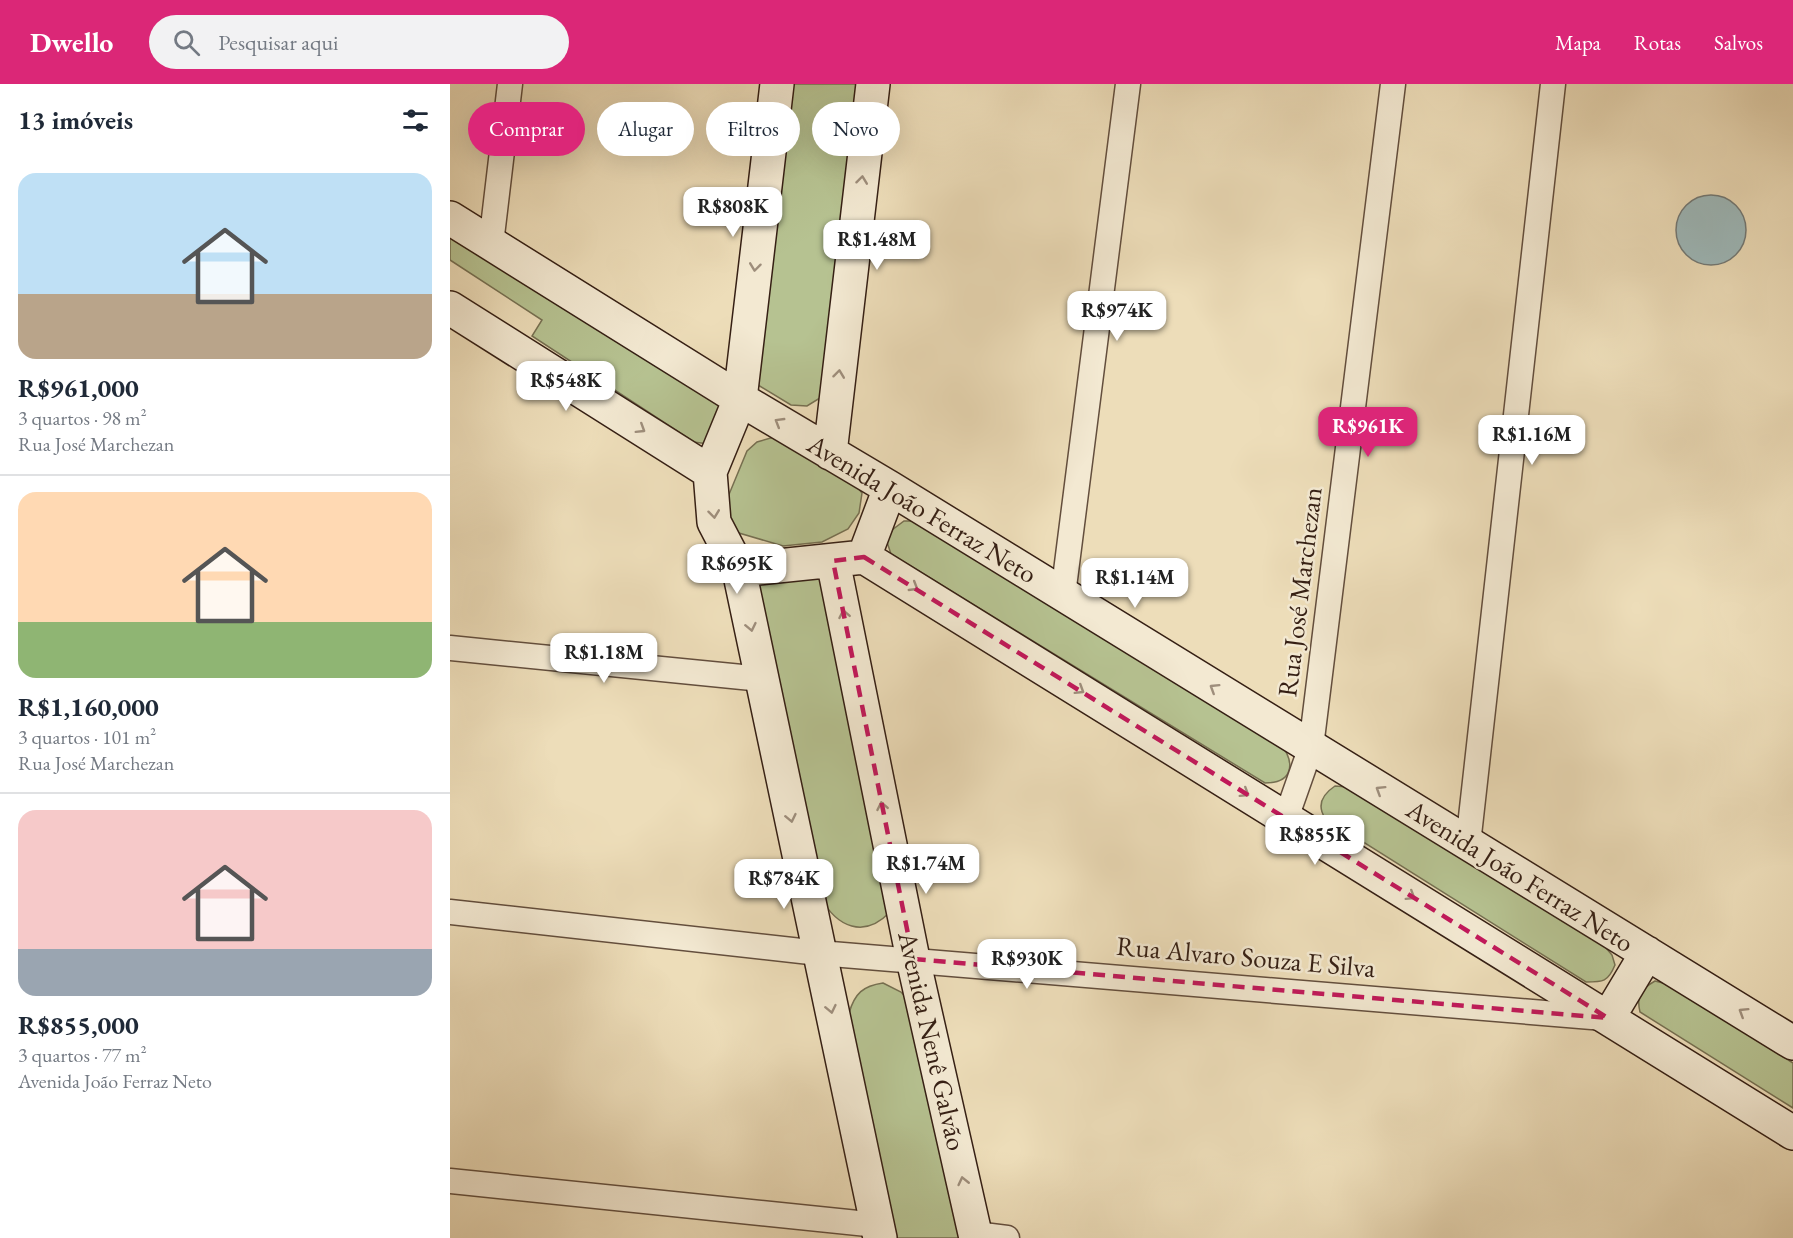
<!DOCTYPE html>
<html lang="pt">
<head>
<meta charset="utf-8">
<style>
	body { margin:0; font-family:"EB Garamond",serif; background:#f2f2f3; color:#1f2937; height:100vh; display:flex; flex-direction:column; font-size:22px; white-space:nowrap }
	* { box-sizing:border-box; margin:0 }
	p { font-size:20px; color:#747a83 }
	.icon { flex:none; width:33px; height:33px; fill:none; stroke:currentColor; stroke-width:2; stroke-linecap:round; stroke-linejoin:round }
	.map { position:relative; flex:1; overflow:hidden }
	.panel { display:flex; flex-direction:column; background:#fff; width:450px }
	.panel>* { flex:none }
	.banner { position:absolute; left:18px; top:18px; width:570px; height:54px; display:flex; gap:12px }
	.price { position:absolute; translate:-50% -51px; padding:0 14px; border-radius:12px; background:#fff; color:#222; font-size:20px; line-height:39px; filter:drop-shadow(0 2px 3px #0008) }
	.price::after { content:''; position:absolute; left:50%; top:36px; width:18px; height:14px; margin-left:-9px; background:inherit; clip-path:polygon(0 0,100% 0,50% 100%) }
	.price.current { background:#db2777; color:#fff }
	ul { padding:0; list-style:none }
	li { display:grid; align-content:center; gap:12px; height:318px; padding:0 18px }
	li+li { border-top:2px solid #e0e1e3 }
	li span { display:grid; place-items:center; height:186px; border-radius:18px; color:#555 }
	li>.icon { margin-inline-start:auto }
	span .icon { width:108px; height:108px; fill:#fffc; stroke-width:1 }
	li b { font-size:26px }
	h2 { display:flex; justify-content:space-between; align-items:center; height:72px; padding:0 18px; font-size:26px }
	.chip { padding:0 21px; border-radius:27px; background:#fff; box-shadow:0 6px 24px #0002; font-size:21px; line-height:54px }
	.chip.current { background:#db2777; color:#fff }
	header { display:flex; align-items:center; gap:36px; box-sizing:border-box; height:84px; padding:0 30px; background:#db2777; color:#fff }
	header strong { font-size:28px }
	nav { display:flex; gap:33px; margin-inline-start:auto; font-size:21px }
	.search { width:420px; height:54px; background:#f2f2f3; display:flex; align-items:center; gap:15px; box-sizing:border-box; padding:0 21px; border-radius:33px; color:#747a83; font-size:22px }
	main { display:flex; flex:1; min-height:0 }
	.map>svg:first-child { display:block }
	.green { fill:#b6c291; stroke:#767052; stroke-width:1.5 }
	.water { fill:#9eb9ba; stroke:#747b78; stroke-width:1.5 }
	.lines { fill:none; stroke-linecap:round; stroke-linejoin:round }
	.minor-casing { stroke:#634e3d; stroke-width:27 }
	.secondary-casing { stroke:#351f14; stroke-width:36 }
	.minor { stroke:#f3e9d2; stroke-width:24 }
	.secondary { stroke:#f3e9d2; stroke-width:33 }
	.oneway { stroke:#9e8e7c }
	.marked { fill:none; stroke:#c2185b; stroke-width:4.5; stroke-dasharray:12 8; stroke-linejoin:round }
	.labels { text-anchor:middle; stroke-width:5; stroke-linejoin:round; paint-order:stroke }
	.street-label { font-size:27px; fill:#351f14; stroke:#f3e9d2 }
</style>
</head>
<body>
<header>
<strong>Dwello</strong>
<div class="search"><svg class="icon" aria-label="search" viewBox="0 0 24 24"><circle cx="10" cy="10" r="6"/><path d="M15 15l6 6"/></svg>Pesquisar aqui</div>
<nav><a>Mapa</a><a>Rotas</a><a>Salvos</a></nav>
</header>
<main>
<section class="panel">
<h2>13 imóveis<svg class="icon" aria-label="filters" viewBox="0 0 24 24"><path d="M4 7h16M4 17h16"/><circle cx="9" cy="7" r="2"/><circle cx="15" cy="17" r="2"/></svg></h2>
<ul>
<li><span style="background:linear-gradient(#bfe0f5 65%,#b9a48a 0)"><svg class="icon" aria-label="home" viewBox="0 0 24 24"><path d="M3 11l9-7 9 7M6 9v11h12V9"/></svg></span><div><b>R$961,000</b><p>3 quartos · 98 m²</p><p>Rua José Marchezan</p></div></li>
<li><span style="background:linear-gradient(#ffd9b3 70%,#8fb573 0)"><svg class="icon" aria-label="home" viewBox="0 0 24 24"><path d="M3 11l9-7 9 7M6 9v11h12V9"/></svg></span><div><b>R$1,160,000</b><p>3 quartos · 101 m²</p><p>Rua José Marchezan</p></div></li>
<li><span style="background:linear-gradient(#f6c9c9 75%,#9aa5b1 0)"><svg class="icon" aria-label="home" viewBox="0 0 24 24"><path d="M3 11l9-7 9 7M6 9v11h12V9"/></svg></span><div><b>R$855,000</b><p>3 quartos · 77 m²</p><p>Avenida João Ferraz Neto</p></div></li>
</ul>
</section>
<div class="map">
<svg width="1343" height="1154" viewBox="0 0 1343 1154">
	<rect width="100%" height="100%" fill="#edddb9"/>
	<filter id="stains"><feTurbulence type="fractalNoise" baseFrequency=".00333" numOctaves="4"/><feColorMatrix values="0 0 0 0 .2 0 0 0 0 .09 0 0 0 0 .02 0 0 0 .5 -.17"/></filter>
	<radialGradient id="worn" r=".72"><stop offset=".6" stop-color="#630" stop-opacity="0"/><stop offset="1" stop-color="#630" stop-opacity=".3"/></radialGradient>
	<path class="green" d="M 340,0 L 414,0 L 370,314 L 357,322 L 341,321 L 308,301 Z
		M 0,150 L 267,318 L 272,329 L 258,360 L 244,358 L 82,252 L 92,236 L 0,176 Z
		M 324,353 L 404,399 L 412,409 L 409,429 L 398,445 L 372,458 L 333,462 L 289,449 L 277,437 L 275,420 L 297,367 L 307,358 Z
		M 454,437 L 467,437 L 830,659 C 846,679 843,699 815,699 L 441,470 L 437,458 L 442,446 Z
		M 372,492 L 440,828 C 414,855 387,843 371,814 L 304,508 L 310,499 Z
		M 885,702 L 898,703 L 1151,858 L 1162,871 L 1165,881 C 1158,898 1153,898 1136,898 L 875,734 C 866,720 873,710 885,702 Z
		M 1205,897 L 1221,901 L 1343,979 L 1343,1024 L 1190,928 C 1186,911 1191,905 1205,897 Z
		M 433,899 L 451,908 L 466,924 L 518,1154 L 447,1154 L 399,929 C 405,909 413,902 433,899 Z"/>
	<path class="water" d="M1226 146a35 35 0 1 1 70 0a35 35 0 1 1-70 0Z"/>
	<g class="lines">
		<defs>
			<path id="minor" d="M 41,160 L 60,0
				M 613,511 L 678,0
				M 0,564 L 312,595
				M 836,734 L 861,663 L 943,0
				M 1018,760 L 1103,0
				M 0,828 L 369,869 L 1154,934
				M 0,1097 L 427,1141
				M 525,1150 L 557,1154"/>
			<path id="secondary" d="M 327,0 L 290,315 L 260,388 L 264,438 L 289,486 L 414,473 L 440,404
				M 0,134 L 290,315 L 440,404 L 1343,959
				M 0,224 L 260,388
				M 380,369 L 423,0
				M 414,473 L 1343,1049
				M 383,477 L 463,875 L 526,1154
				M 289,486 L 430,1154
				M 1158,934 L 1197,869"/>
		</defs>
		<use href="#minor" class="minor-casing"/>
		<use href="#secondary" class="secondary-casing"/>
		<use href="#minor" class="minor"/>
		<use href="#secondary" class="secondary"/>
	</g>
	<defs><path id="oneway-chevron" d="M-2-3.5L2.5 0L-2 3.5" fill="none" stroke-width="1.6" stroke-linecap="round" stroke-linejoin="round" transform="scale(1.5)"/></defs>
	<g class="oneway">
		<use href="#oneway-chevron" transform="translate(412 96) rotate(-83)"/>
		<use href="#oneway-chevron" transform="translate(305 183) rotate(97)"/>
		<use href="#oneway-chevron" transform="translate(389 290) rotate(-83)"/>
		<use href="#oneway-chevron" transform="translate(329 338) rotate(-149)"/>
		<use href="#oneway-chevron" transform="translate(191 345) rotate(32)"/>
		<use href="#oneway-chevron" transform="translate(264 430) rotate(83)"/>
		<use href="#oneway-chevron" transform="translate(464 503) rotate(31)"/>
		<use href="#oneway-chevron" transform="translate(394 530) rotate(-101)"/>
		<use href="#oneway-chevron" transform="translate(301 543) rotate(78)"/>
		<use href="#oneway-chevron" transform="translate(764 604) rotate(-148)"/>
		<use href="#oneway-chevron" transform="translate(630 606) rotate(32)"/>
		<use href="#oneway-chevron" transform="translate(930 706) rotate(-148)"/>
		<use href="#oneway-chevron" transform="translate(795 709) rotate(32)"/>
		<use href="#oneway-chevron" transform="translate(432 722) rotate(-101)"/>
		<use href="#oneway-chevron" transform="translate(341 734) rotate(78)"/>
		<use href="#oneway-chevron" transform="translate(961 812) rotate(32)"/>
		<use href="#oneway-chevron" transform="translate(381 925) rotate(78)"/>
		<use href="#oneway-chevron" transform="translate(1293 928) rotate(-148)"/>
		<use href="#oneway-chevron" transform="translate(513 1097) rotate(-103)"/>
	</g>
	<path class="marked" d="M 414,473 L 1158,934 L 463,875 L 383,477 Z"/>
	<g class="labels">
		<g class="street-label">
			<text transform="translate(472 425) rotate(31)" y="9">Avenida João Ferraz Neto</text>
			<text transform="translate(850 508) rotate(-83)" y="9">Rua José Marchezan</text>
			<text transform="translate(1070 792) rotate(32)" y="9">Avenida João Ferraz Neto</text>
			<text transform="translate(796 873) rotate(5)" y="9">Rua Alvaro Souza E Silva</text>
			<text transform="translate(482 957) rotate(77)" y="9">Avenida Nenê Galvão</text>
		</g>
	</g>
	<rect width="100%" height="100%" filter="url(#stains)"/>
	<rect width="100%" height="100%" fill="url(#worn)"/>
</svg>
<b class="price" style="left:283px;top:154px">R$808K</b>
<b class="price" style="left:427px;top:187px">R$1.48M</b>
<b class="price" style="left:667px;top:258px">R$974K</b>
<b class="price" style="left:116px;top:328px">R$548K</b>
<b class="price current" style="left:918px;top:374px">R$961K</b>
<b class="price" style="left:1082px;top:382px">R$1.16M</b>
<b class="price" style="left:287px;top:511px">R$695K</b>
<b class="price" style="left:685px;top:525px">R$1.14M</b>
<b class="price" style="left:154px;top:600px">R$1.18M</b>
<b class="price" style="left:865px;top:782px">R$855K</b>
<b class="price" style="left:476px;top:811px">R$1.74M</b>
<b class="price" style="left:334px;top:826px">R$784K</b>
<b class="price" style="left:577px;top:906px">R$930K</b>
<div class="banner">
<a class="chip current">Comprar</a>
<a class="chip">Alugar</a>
<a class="chip">Filtros</a>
<a class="chip">Novo</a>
</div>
</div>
</main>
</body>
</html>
